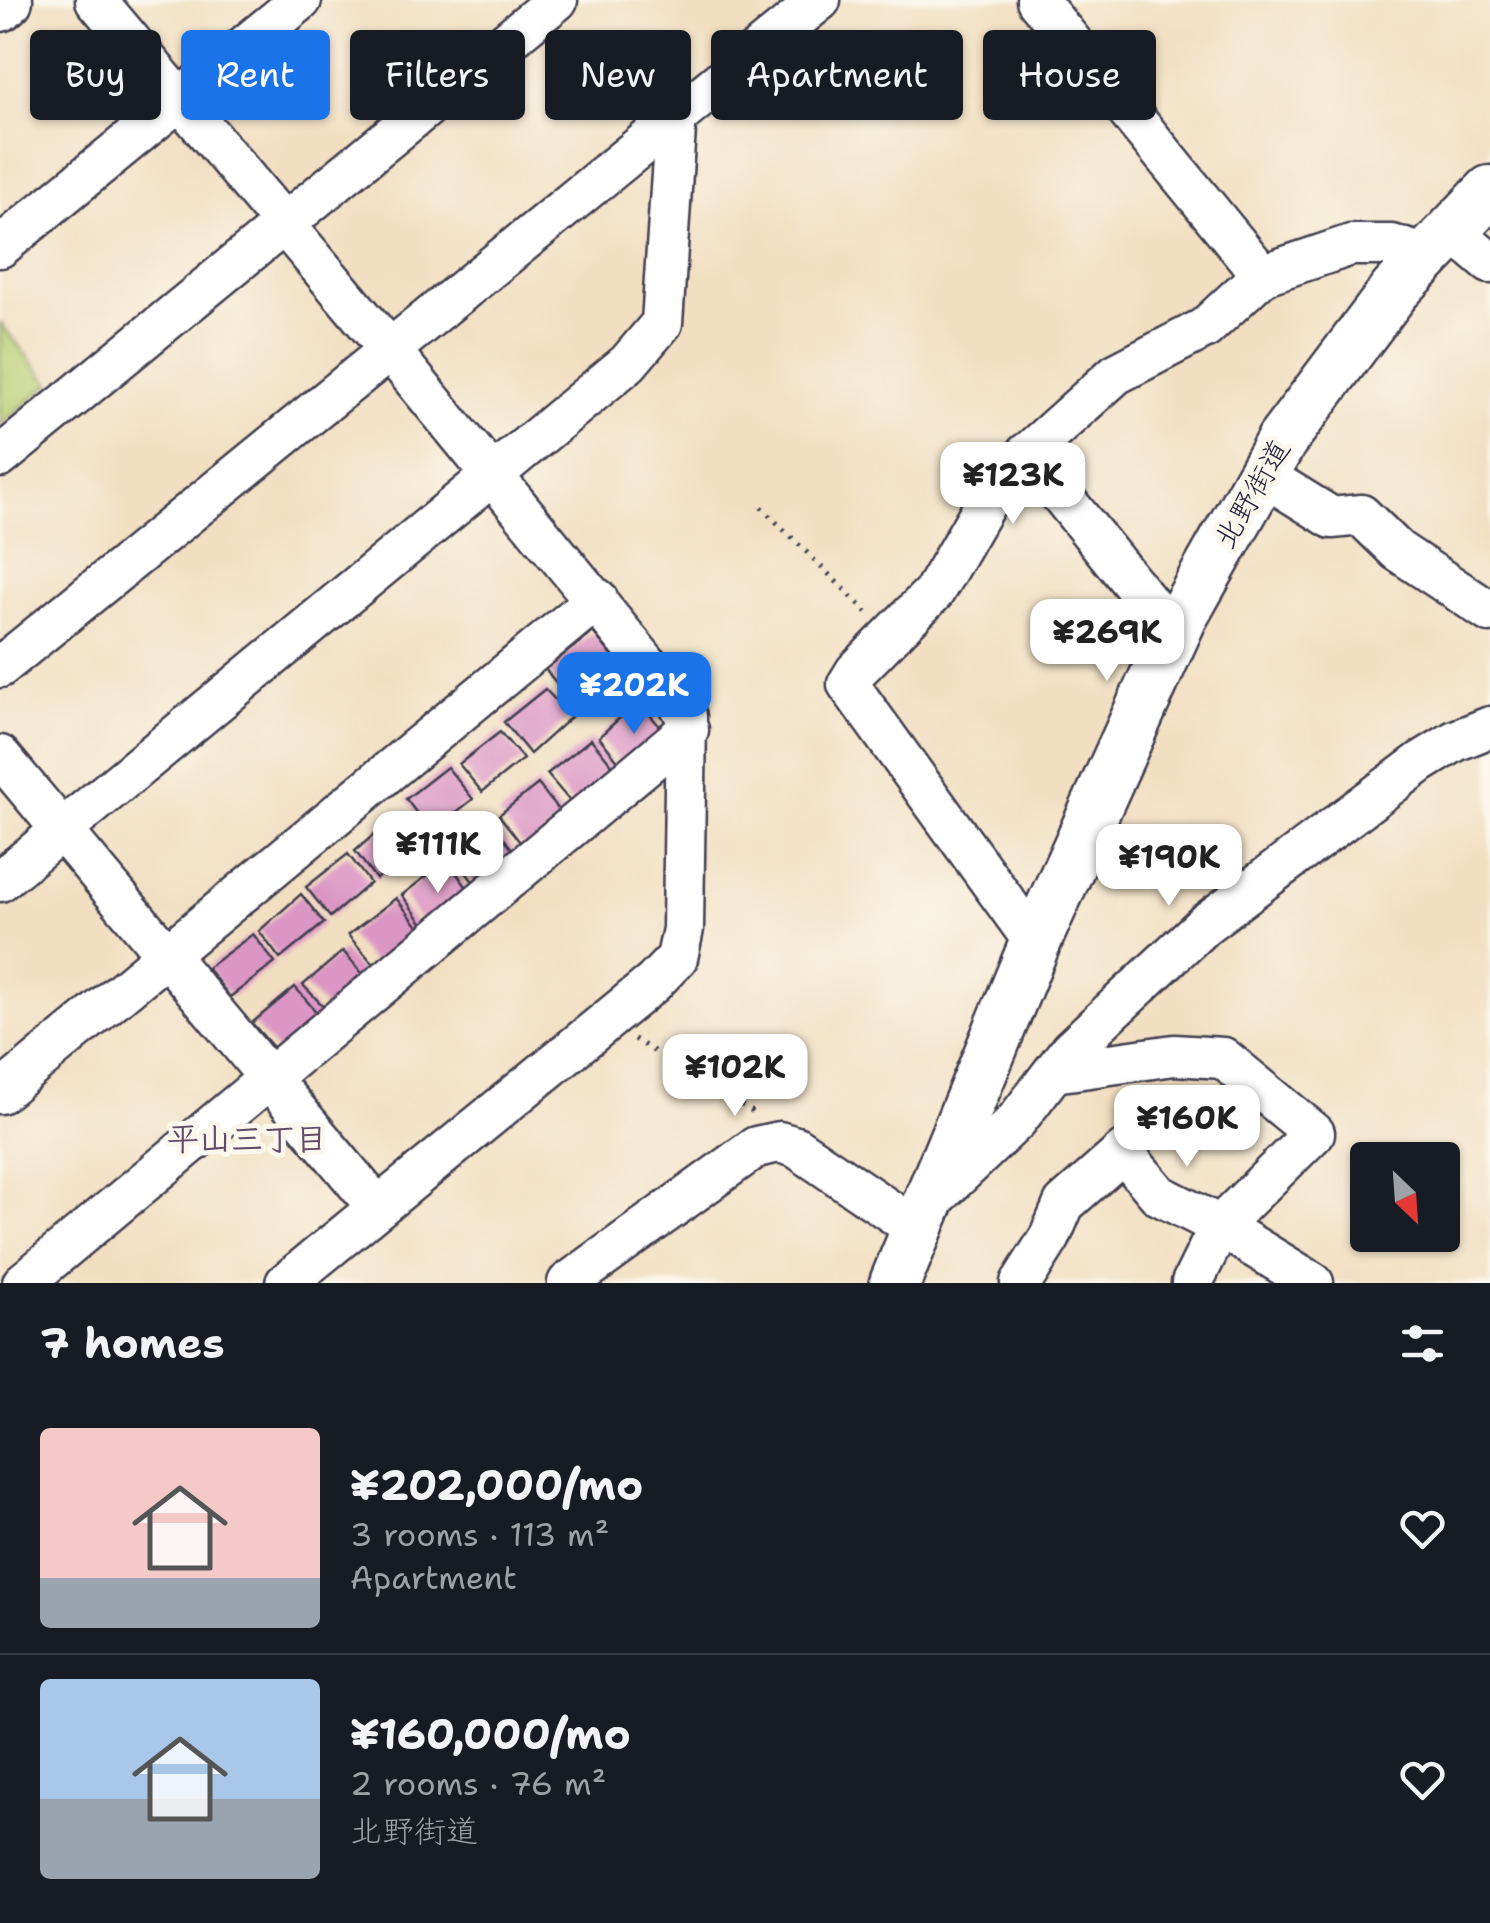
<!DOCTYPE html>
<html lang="en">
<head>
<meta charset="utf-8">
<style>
	body { margin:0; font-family:"Shantell Sans","Klee One",sans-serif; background:#20242c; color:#f1f3f6; height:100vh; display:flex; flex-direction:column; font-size:38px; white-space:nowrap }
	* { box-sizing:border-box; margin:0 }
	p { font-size:32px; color:#9ea1a6 }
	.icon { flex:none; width:55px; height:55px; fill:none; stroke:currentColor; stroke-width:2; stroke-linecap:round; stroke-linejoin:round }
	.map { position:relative; height:1283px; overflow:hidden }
	.details { display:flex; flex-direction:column; background:#171b24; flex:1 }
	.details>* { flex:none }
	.banner { position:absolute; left:30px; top:30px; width:1430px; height:90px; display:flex; gap:20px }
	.needle { width:65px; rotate:155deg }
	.fabs { position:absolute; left:1350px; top:1142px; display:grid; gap:20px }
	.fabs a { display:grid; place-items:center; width:110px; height:110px; border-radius:10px; background:#171b24; box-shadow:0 2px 8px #0004; font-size:50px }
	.price { position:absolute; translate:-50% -85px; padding:0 22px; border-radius:20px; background:#fff; color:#222; font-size:32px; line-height:65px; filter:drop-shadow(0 2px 5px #0008) }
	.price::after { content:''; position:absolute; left:50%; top:60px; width:30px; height:22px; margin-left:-15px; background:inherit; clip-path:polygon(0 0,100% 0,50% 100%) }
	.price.active { background:#1a73e8; color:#fff }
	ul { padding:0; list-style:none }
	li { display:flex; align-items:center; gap:30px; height:250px; padding:0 40px }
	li+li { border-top:2px solid #363941 }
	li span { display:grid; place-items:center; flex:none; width:280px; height:200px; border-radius:10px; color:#555 }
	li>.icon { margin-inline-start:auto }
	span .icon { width:120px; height:120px; fill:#fffc; stroke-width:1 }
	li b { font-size:42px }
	h2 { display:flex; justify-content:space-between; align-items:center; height:120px; padding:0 40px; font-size:42px }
	.tag { padding:0 35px; border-radius:10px; background:#171b24; box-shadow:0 2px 8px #0004; font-size:35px; line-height:90px }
	.tag.active { background:#1a73e8; color:#fff }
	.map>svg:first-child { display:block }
	.green { fill:#b9cf73; stroke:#6e7857; stroke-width:2.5 }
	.building { fill:#dc96c5 }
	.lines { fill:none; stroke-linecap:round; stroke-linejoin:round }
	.minor-casing { stroke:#413e4f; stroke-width:45 }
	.major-casing { stroke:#413e4f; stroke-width:55 }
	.path { stroke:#413e4f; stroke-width:5; stroke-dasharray:2.5 8; stroke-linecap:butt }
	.minor { stroke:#fff; stroke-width:40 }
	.major { stroke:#fff; stroke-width:50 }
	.labels { text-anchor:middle; stroke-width:10; stroke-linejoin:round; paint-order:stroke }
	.street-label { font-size:30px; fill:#22223b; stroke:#fbf7ec }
	.neighbourhood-label { font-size:32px; font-weight:bold; fill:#634b6b; stroke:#fbf7ec }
</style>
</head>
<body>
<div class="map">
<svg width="1490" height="1283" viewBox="0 0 1490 1283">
	<rect width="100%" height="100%" fill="#fbf7ec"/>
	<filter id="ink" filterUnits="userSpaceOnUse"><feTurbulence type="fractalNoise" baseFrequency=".01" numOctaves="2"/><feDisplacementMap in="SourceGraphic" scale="20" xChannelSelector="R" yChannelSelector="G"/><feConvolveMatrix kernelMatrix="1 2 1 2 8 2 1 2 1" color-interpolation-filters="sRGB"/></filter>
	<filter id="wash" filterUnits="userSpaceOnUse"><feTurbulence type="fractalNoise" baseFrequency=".0048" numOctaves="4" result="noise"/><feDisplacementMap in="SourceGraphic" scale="40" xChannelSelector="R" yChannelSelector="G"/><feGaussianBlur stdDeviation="2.25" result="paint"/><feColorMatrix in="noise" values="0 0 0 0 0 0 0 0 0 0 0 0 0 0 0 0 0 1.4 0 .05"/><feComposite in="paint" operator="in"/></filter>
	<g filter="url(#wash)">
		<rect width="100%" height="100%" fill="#f2dfc1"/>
		<path class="green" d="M 0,323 L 50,384 L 0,425 Z"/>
		<g id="blocks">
			<path class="building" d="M 593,632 L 625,672 L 578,710 L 545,669 Z
				M 545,689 L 571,717 L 530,754 L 504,722 Z
				M 638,701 L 669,737 L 627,772 L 599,737 Z
				M 500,732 L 523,759 L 482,792 L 459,764 Z
				M 591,739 L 622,777 L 579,812 L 547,774 Z
				M 447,767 L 473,799 L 431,832 L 406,799 Z
				M 538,784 L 565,818 L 526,850 L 499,815 Z
				M 404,822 L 421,844 L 376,879 L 355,851 L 384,826 L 390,833 Z
				M 493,824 L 518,857 L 477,887 L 453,855 Z
				M 348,854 L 370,883 L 330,917 L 306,887 Z
				M 447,860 L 473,896 L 429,932 L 402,895 Z
				M 301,894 L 324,923 L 280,959 L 259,931 Z
				M 396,898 L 424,934 L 378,969 L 348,935 Z
				M 253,934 L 275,963 L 230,997 L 207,968 Z
				M 343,951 L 372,985 L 333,1016 L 303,985 Z
				M 295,987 L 324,1021 L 279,1054 L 252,1023 Z"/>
		</g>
	</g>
	<g filter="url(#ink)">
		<use href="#blocks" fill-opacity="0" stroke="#413e4f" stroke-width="2.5"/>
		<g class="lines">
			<defs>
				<path id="minor" d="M 96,0 L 389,349 L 679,703 L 686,716 L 683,929 L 677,958 L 653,983 L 286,1283
					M 1037,0 L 1262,275
					M 1452,231 L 1490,263
					M 0,247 L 301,0
					M 1027,453 L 1174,635
					M 0,457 L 557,0
					M 1261,474 L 1332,518 L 1361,515 L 1398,551 L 1490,612
					M 0,667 L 820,0
					M 0,756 L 378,1208
					M 0,881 L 628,363 L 662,323 L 676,114
					M 1035,943 L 848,684 L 856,671 L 934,592 L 988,499 L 1016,464 L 1116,374 L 1205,328 L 1262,275 L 1351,245 L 1392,245 L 1427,256
					M 1054,1072 L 1174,1055 L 1223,1058 L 1314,1133 L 1220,1226 L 1192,1283
					M 0,1093 L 597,599
					M 933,1200 L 1016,1121 L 1071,1049 L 1205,924 L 1421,762 L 1455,741 L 1490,727
					M 23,1283 L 688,730
					M 568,1283 L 756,1147 L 779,1142 L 796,1147 L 918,1230
					M 1021,1283 L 1050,1237 L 1064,1204 L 1123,1152 L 1159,1195 L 1220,1226 L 1313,1283"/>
				<path id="major" d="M 0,6 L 7,0
					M 895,1283 L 1035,943 L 1182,617 L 1282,440 L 1395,290 L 1490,191"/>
			</defs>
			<use href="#minor" class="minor-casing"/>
			<use href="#major" class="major-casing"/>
			<path class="path" d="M 761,507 L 867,612
				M 634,1039 L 753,1112"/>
			<use href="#minor" class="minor"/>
			<use href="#major" class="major"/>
		</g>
	</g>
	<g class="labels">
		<g class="street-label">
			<text transform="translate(1252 494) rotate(-60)" y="10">北野街道</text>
		</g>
		<g class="neighbourhood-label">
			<text x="247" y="1150">平山三丁目</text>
		</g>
	</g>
</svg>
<div class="fabs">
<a><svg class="needle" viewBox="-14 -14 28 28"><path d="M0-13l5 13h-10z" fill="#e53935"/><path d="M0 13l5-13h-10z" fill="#9ea1a6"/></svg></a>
</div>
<b class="price" style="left:1013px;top:527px">¥123K</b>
<b class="price" style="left:1107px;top:684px">¥269K</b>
<b class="price active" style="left:634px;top:737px">¥202K</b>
<b class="price" style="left:438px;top:896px">¥111K</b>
<b class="price" style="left:1169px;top:909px">¥190K</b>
<b class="price" style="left:735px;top:1119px">¥102K</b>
<b class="price" style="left:1187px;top:1170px">¥160K</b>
<div class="banner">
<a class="tag">Buy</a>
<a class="tag active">Rent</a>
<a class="tag">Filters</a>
<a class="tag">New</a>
<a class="tag">Apartment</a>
<a class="tag">House</a>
</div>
</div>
<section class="details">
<h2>7 homes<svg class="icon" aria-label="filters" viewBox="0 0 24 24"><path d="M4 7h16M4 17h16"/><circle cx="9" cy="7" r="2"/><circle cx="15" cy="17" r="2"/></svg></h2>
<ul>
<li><span style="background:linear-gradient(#f6c9c9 75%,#9aa5b1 0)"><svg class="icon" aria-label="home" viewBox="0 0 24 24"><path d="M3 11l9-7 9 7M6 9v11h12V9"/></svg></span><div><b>¥202,000/mo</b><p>3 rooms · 113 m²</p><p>Apartment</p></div><svg class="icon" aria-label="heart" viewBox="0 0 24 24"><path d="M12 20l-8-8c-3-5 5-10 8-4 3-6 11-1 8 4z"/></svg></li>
<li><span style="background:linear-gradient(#a9c7e8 60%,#9aa5b1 0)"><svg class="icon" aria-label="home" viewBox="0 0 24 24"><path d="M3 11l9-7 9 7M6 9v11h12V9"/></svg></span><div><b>¥160,000/mo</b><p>2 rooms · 76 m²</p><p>北野街道</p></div><svg class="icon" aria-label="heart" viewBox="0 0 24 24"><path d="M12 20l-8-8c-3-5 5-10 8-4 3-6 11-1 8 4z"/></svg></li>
</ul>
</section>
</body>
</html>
